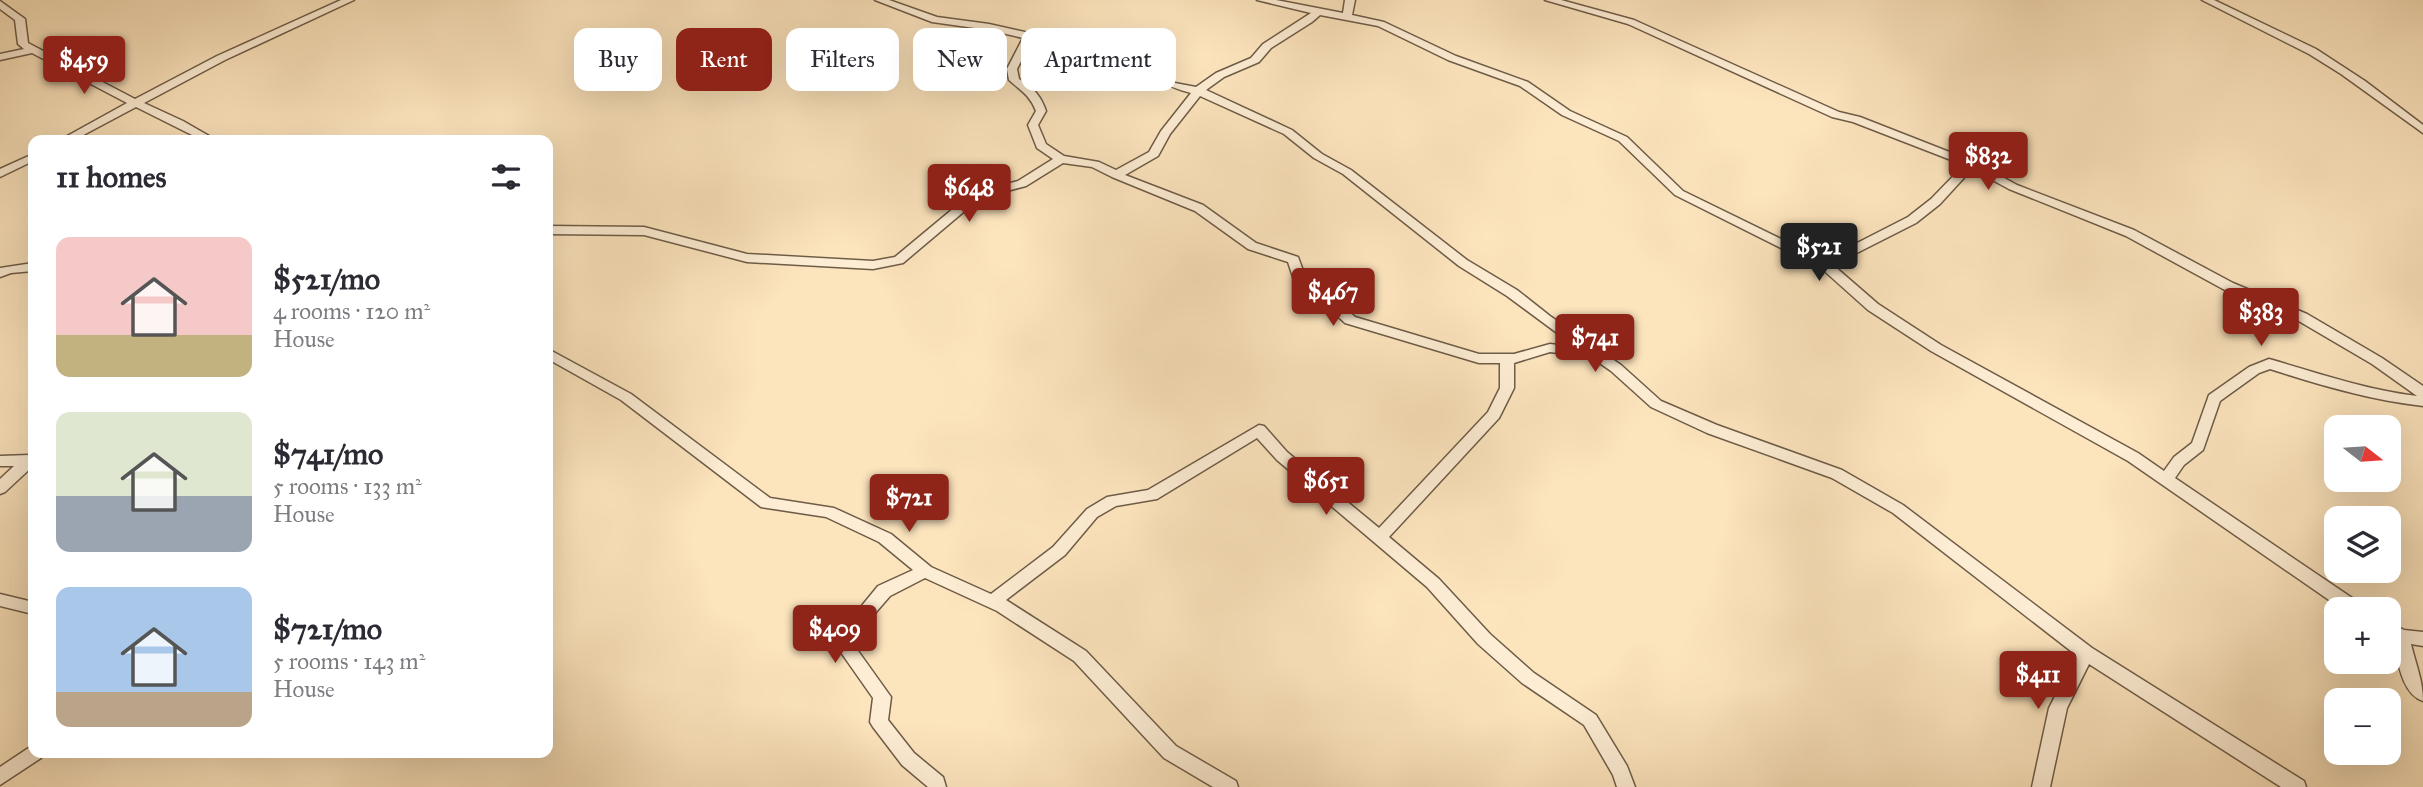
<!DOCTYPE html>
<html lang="en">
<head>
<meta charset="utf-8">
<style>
	body { margin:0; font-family:"IM FELL Great Primer",serif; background:#f2f2f3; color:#2b2b33; height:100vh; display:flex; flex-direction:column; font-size:26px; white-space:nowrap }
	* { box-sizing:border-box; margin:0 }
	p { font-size:23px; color:#7c7c81 }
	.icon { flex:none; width:38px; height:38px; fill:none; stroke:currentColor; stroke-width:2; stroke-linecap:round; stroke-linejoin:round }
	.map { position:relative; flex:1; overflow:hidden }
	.sheet { position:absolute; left:28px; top:135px; width:525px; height:623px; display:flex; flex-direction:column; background:#fff; border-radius:14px; box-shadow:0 7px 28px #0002 }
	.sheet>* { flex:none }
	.guide { position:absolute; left:574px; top:28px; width:665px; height:63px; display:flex; gap:14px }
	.needle { width:46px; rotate:107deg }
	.tools { position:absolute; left:2324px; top:415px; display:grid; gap:14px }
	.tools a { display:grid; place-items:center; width:77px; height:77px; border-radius:14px; background:#fff; box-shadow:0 7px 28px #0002; font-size:35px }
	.price { position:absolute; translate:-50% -60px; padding:0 16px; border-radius:7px; background:#8f2418; color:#fff; font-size:23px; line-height:46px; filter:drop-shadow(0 2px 4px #0008) }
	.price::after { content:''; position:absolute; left:50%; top:42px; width:21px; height:16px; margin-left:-10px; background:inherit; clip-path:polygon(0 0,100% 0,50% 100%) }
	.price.on { background:#222; color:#fff }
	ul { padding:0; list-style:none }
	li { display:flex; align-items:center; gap:21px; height:175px; padding:0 28px }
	li span { display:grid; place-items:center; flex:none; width:196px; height:140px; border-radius:14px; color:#555 }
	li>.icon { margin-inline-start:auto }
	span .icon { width:84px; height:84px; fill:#fffc; stroke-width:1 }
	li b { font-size:30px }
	h2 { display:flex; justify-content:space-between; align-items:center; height:84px; padding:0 28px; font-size:30px }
	.pill { padding:0 24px; border-radius:14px; background:#fff; box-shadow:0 7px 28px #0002; font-size:24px; line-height:63px }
	.pill.on { background:#8f2418; color:#fff }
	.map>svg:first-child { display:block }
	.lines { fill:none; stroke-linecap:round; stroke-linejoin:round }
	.street-casing { stroke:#6e5c47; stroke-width:3 }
	.street { fill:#fdedd4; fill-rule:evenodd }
</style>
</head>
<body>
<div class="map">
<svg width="2423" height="787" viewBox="0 0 2423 787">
	<rect width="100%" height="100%" fill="#fce4bd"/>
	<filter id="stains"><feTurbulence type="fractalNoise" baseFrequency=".00286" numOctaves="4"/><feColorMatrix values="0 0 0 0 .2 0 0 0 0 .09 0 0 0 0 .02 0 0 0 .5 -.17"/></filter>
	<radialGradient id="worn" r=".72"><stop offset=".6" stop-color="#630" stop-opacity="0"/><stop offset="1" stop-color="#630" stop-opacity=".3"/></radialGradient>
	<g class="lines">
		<defs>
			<path id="street" d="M 341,0 L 354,0 L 225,60 L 144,103 L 183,121 L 216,140 L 202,140 L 136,107 L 74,140 L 60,140 L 127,103 L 32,53 L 0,60 L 0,54 L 24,49 L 18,44 L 15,20 L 0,9 L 0,1 L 25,19 L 28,43 L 135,99 L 217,56 Z
				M 875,0 L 889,0 L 937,17 L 989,24 L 1096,48 L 1129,59 L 1175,83 L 1196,87 L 1216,73 L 1251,58 L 1263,44 L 1311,13 L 1257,0 L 1276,0 L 1343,13 L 1345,0 L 1355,0 L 1352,15 L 1384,22 L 1456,56 L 1528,82 L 1570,111 L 1627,137 L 1683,191 L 1824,260 L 1908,217 L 1931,199 L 1964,165 L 1853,122 L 1832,117 L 1628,24 L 1545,0 L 1561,0 L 1634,20 L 1839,112 L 1860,117 L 1975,162 L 2017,185 L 2134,230 L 2233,283 L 2307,314 L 2382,358 L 2423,386 L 2423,406 C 2370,400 2320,385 2270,369 L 2259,373 L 2220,401 L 2203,450 L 2184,465 L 2175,478 L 2361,604 L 2363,609 L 2342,609 L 2128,461 L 1931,351 L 1868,310 L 1821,268 L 1675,195 L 1619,141 L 1562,115 L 1520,86 L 1448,60 L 1378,26 L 1320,15 L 1312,22 L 1271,48 L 1259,62 L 1224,77 L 1206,90 L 1292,130 L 1322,154 L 1351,170 L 1467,260 L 1517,290 L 1550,316 L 1621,365 L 1661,401 L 1717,425 L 1842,470 L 1903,505 L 2092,648 L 2304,781 L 2306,787 L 2281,787 L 2089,664 L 2067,708 L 2050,787 L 2032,787 L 2049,708 L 2076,655 L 1893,513 L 1832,478 L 1707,433 L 1651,407 L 1611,371 L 1591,357 L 1550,352 L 1514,363 L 1514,388 L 1499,418 L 1389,537 L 1439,579 L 1490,634 L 1534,673 L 1596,715 L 1627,766 L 1635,787 L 1617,787 L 1613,775 L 1584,725 L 1522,683 L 1478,644 L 1427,587 L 1277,460 L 1257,438 L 1157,499 L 1116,506 L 1097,517 L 1065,555 L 1006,600 L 1086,651 L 1176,746 L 1236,781 L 1238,787 L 1213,787 L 1164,758 L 1074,661 L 997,611 L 925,578 L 890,596 L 851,641 L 891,697 L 888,720 L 914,753 L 943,777 L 946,787 L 928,787 L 902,765 L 873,727 L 870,722 L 873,698 L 833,641 L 878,586 L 913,570 L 879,542 L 826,517 L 761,507 L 621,400 L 548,359 L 548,349 L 631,394 L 770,498 L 834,508 L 891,534 L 931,567 L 991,594 L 1053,547 L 1087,509 L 1107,497 L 1148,490 L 1259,425 L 1264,426 L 1287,452 L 1379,528 L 1488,412 L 1500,388 L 1500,363 L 1479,363 L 1345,323 L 1332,311 L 1297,289 L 1288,262 L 1248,249 L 1195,211 L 1112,177 L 1092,167 L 1063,163 L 1026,186 L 980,198 L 903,263 L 873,269 L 747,262 L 644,235 L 548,234 L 548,226 L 644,227 L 747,254 L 873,261 L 895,257 L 972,193 L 1018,181 L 1053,159 L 1037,148 L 1028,125 L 1036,111 C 1030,95 1020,90 1009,80 L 1007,69 L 1023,38 L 989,30 L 932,22 ZM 1032,40 C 1062,46 1093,51 1121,63 C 1146,74 1164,86 1191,93 L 1161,131 L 1149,152 L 1116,170 L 1099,162 L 1064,156 L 1046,144 L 1038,125 L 1046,111 C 1041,96 1033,87 1019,79 L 1017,69 ZM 1200,96 L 1284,134 L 1314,158 L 1343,174 L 1459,266 L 1507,296 L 1576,347 L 1550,344 L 1514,354 L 1479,354 L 1355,317 L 1342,305 L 1308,284 L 1298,257 L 1256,243 L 1203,205 L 1125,175 L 1158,156 L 1170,134 ZM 1972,169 L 2009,189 L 2126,236 L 2223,289 L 2297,320 L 2372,364 L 2417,396 C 2366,390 2318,373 2269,359 L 2249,367 L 2209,395 L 2192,443 L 2174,457 L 2164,471 L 2138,453 L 1941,345 L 1878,304 L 1833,265 L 1916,223 L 1940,204 Z
				M 2202,0 L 2214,0 L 2316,49 L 2365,81 L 2423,125 L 2423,133 L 2341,74 L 2309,54 Z
				M 33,154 L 33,161 L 0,177 L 0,169 Z
				M 33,263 L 33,271 L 11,273 L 0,277 L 0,268 Z
				M 30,455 L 33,456 L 33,466 L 5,492 L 0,494 L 0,479 L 14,466 L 0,466 L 0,456 Z
				M 0,594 L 33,602 L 33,614 L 0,606 Z
				M 2389,622 L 2404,630 L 2423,632 L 2423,646 L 2411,644 C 2416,665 2423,681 2423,701 C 2401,694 2398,659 2393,640 L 2389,637 Z
				M 33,745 L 33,752 L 44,752 L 41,758 L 0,785 L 0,767 Z"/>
		</defs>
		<use href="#street" class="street-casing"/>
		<use href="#street" class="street"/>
	</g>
	<rect width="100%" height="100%" filter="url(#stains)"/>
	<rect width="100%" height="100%" fill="url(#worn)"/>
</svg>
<div class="tools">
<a><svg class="needle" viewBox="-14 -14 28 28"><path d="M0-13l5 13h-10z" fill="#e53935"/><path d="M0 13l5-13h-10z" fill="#7c7c81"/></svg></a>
<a><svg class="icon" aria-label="layers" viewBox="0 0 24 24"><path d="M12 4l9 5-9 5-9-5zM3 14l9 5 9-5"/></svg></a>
<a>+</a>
<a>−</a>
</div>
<b class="price" style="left:84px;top:96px">$459</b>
<b class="price" style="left:1988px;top:192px">$832</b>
<b class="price" style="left:969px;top:224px">$648</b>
<b class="price on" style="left:1819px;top:283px">$521</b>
<b class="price" style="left:1333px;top:328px">$467</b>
<b class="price" style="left:2261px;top:348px">$383</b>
<b class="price" style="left:1595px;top:374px">$741</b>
<b class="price" style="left:1326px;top:517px">$651</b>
<b class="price" style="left:909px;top:534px">$721</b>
<b class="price" style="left:835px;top:665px">$409</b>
<b class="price" style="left:2038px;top:711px">$411</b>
<div class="guide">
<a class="pill">Buy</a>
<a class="pill on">Rent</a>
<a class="pill">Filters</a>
<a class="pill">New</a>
<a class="pill">Apartment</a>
</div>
<section class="sheet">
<h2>11 homes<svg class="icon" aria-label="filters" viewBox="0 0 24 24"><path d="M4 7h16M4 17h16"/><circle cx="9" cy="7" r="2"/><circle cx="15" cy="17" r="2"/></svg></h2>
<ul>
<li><span style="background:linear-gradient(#f6c9c9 70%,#c2b280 0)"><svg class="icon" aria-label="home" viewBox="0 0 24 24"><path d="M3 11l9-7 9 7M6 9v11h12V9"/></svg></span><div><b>$521/mo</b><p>4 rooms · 120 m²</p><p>House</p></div></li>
<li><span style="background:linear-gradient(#dfe7d0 60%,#9aa5b1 0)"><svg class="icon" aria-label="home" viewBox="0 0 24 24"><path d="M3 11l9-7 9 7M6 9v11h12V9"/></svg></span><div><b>$741/mo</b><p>5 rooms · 133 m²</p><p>House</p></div></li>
<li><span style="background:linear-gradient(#a9c7e8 75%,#b9a48a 0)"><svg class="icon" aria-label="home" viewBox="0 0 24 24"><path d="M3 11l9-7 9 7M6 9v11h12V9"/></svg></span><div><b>$721/mo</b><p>5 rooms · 143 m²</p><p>House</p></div></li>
</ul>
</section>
</div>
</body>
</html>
